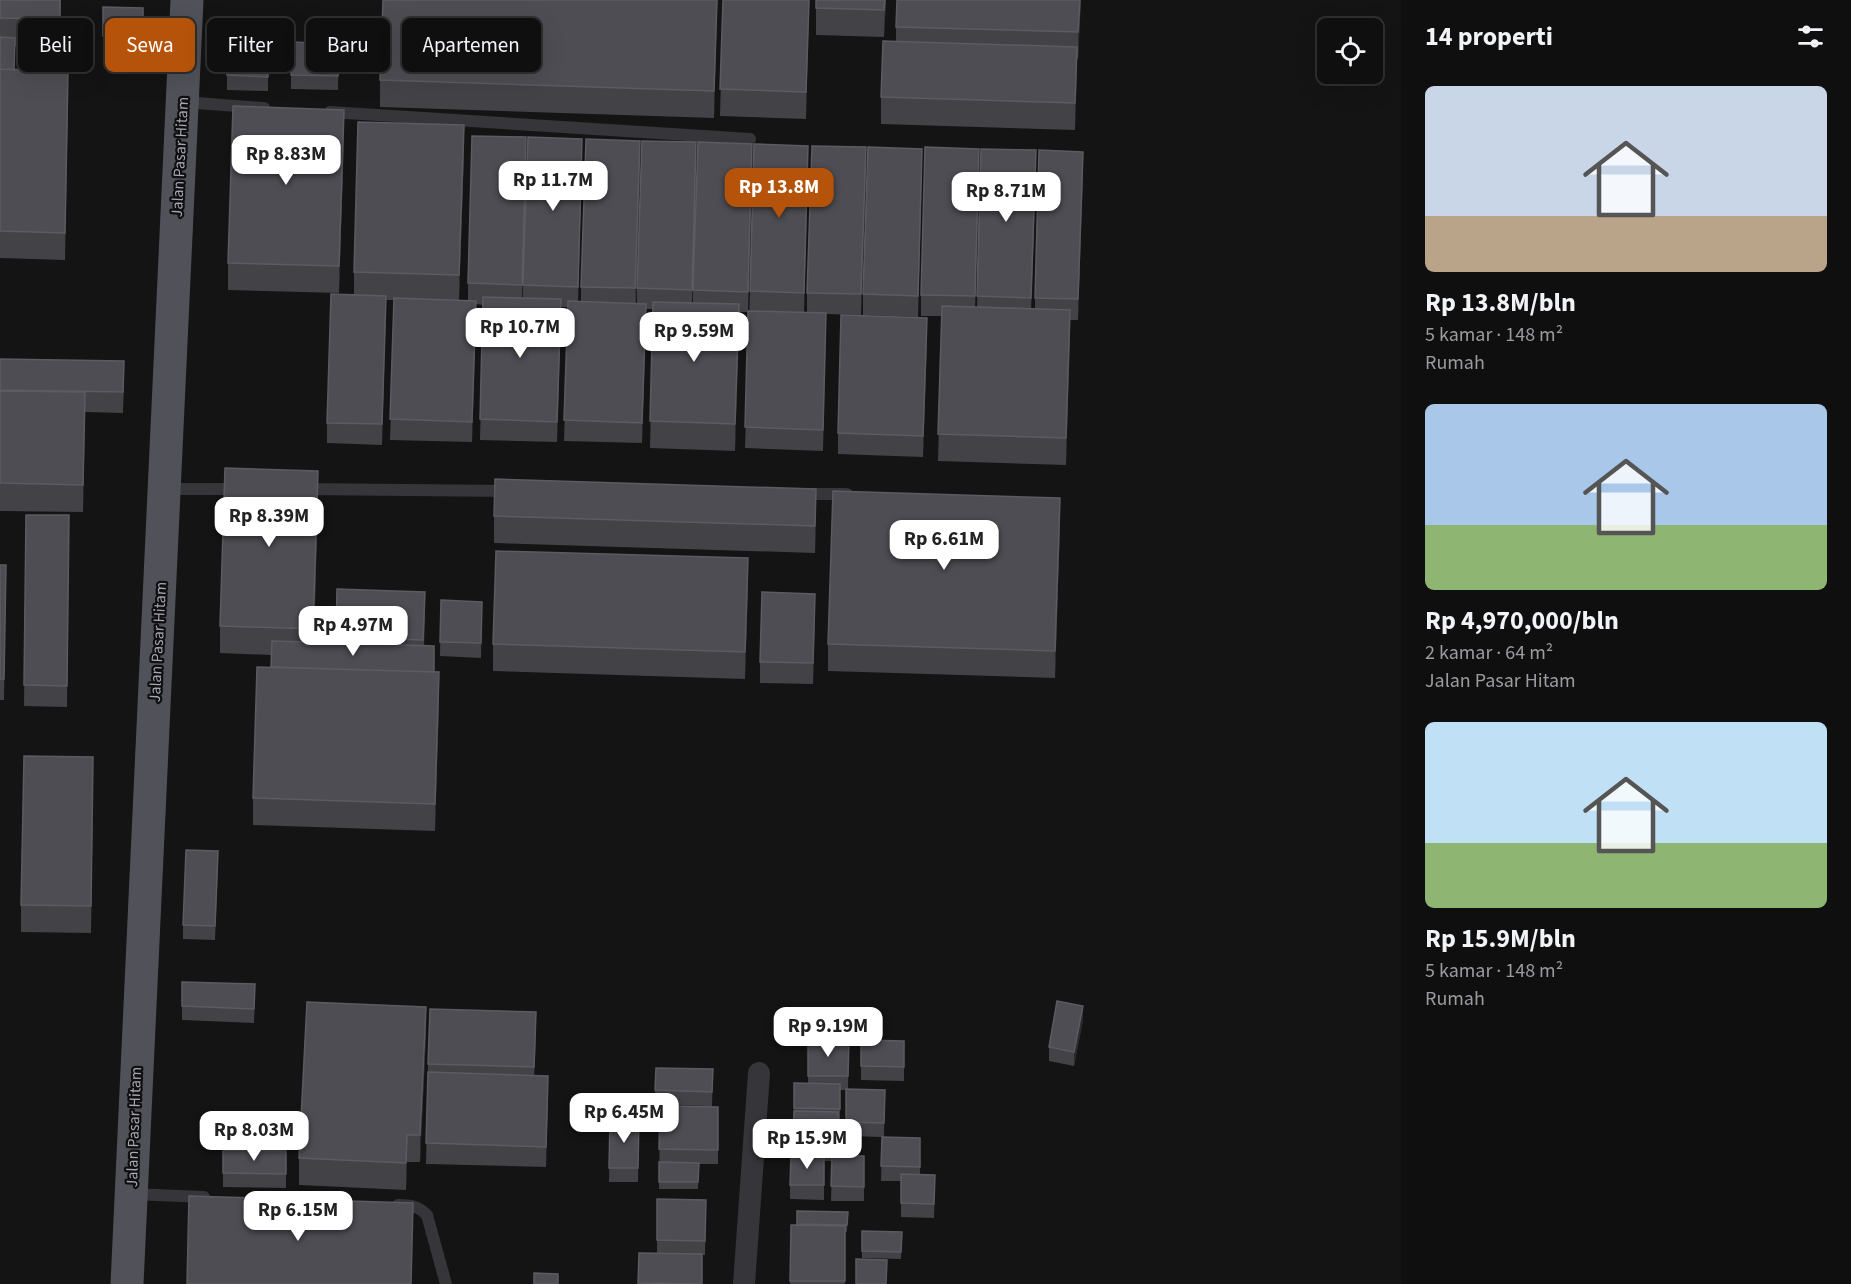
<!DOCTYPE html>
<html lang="id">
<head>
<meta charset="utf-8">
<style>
	body { margin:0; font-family:"Source Sans 3",sans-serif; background:#181819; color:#f1f3f6; height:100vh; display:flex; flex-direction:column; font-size:22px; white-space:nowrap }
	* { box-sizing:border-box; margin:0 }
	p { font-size:20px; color:#9b9c9f }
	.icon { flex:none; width:33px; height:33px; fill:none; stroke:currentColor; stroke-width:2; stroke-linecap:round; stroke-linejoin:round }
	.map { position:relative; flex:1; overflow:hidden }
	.side { display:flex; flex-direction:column; background:#0f0f10; width:450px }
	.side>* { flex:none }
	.top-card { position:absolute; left:18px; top:18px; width:570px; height:54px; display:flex; gap:12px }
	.tools { position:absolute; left:1317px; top:18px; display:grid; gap:12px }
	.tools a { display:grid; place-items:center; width:66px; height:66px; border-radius:9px; background:#0f0f10; box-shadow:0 6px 24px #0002,0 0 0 2px #2f2f30; font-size:30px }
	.price { position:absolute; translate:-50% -51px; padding:0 14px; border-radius:12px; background:#fff; color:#222; font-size:20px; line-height:39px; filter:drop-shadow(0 2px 3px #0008) }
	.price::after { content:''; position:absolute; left:50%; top:36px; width:18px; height:14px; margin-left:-9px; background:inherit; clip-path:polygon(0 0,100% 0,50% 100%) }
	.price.selected { background:#b45309; color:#fff }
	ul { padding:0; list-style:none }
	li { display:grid; align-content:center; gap:12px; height:318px; padding:0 24px }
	li span { display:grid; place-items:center; height:186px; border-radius:9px; color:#555 }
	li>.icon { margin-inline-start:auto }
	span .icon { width:108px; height:108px; fill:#fffc; stroke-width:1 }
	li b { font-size:26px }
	h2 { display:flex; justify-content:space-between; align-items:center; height:72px; padding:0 24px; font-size:26px }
	.pill { padding:0 21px; border-radius:9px; background:#0f0f10; box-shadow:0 6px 24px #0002,0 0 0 2px #2f2f30; font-size:21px; line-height:54px }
	.pill.selected { background:#b45309; color:#fff }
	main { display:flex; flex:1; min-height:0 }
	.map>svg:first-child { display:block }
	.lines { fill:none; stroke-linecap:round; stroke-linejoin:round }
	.service { stroke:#35353a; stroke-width:12 }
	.minor { stroke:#35353a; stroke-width:22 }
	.primary { stroke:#515159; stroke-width:33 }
	.wall { fill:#424247 }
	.shaded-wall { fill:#2b2b2e }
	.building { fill:#4d4d53; stroke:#5b5b62; stroke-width:1.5 }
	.labels { text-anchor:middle; stroke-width:4.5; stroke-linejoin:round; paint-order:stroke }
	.street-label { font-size:16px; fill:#a6a6b5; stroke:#0f0f10 }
</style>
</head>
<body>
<main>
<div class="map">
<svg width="1401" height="1284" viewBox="0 0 1401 1284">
	<rect width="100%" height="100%" fill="#141415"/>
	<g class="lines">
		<path class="service" d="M 183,102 L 264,108
			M 330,112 L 750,139
			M 166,489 L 238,489
			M 303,489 L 511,491
			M 801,494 L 847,494
			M 132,1194 L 204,1197
			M 398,1205 C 411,1205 418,1206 427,1215 L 446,1284"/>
		<path class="minor" d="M 744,1284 L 759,1073"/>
		<path class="primary" d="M 127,1284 L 187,0"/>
	</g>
	<path class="wall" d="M 0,0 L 61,0 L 60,46 L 15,46 L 14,70 L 68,98 L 65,260 L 0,258 Z
		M 717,0 L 714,118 L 380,107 L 380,80 Z
		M 723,0 L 809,0 L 806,119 L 720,116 Z
		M 816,0 L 886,0 L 884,37 L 816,35 Z
		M 1081,0 L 1078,59 L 1077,59 L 1075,130 L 881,124 L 881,97 L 896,41 L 896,27 Z
		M 103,7 L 143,8 L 143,50 L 103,50 Z
		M 339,44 L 338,90 L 291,89 L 291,75 Z
		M 227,52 L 268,53 L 268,91 L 227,90 Z
		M 344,137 L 339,293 L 228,290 L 228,263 Z
		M 981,149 L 1036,171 L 1031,309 L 1035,309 L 1035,298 L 1083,172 L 1078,320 L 1070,320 L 1066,465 L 938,461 L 942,316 L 921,316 L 921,295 L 979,170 L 975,307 L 977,307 Z
		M 464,152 L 459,300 L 468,300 L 468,283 L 526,158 L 522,298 L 523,298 L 523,285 L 582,160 L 578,301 L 581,302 L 581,287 L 640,161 L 636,303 L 637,304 L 637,288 L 696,163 L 692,303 L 693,303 L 693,290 L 752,165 L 748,312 L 739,312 L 735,451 L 650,448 L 653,309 L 646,309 L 642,443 L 564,441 L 568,307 L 561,307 L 557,442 L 480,440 L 483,305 L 476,304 L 472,442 L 390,440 L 394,300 L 386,300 L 382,445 L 327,443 L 327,423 L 354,295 L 354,272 Z
		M 808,166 L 804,312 L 807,312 L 807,293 L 866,168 L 861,315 L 826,314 L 823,451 L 745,448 L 750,291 Z
		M 922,170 L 918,317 L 863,315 L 863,294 Z
		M 927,339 L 923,457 L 838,454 L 838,433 Z
		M 0,359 L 124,382 L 123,413 L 85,412 L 83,512 L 0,511 Z
		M 318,498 L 314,643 L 336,643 L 337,589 L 425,613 L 424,646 L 434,672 L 439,699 L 435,831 L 253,825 L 253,798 L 271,667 L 271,655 L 220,653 L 220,626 Z
		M 26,515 L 69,515 L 67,707 L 24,706 Z
		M 494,516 L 816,516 L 815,553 L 494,543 Z
		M 1060,525 L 1055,678 L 828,671 L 828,644 Z
		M 0,565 L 6,565 L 4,700 L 0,700 Z
		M 748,585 L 745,679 L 493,671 L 493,644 Z
		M 441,600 L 482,602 L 481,658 L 440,656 Z
		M 815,614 L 813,684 L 760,683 L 760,662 Z
		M 93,784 L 91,933 L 21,932 L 21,905 Z
		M 218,865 L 215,940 L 183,939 L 183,925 Z
		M 182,982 L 255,998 L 254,1023 L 182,1020 Z
		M 1083,1020 L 1074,1066 L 1049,1061 L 1049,1047 Z
		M 536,1033 L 534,1076 L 548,1097 L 546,1167 L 426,1164 L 428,1064 Z
		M 426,1035 L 420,1162 L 407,1162 L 406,1190 L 299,1185 L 299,1158 Z
		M 808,1040 L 849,1040 L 848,1089 L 885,1090 L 884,1137 L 920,1138 L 920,1174 L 935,1189 L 934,1218 L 901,1217 L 901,1181 L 881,1181 L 882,1137 L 846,1136 L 846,1090 L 840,1090 L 840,1123 L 838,1123 L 837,1156 L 864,1156 L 864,1201 L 831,1201 L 832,1161 L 824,1161 L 824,1200 L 790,1199 L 790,1185 L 793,1156 L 794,1083 L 808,1083 Z
		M 861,1040 L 904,1041 L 904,1081 L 861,1080 Z
		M 713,1069 L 712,1106 L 655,1105 L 655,1090 Z
		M 660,1106 L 718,1107 L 718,1164 L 699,1164 L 698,1189 L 659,1189 Z
		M 610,1119 L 639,1119 L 638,1182 L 609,1182 Z
		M 223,1150 L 286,1151 L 286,1188 L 223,1187 Z
		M 657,1199 L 706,1200 L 705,1255 L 702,1255 L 702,1284 L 638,1284 L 639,1253 L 657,1254 Z
		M 848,1212 L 847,1232 L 845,1232 L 845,1284 L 790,1284 L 791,1225 L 797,1225 Z
		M 862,1231 L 902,1232 L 901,1259 L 862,1258 Z"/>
	<path class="shaded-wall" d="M 717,0 L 717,11 L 714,118 L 714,91 Z
		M 809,0 L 806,119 L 806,92 Z
		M 885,0 L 886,0 L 884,37 Z
		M 1080,0 L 1081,0 L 1078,59 L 1078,32 Z
		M 1077,47 L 1077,74 L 1075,130 L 1075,103 Z
		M 344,110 L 344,137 L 339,293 L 339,266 Z
		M 464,125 L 464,152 L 459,302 L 459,275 Z
		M 526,137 L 526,158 L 522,306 L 522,285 Z
		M 582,139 L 582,160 L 578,307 L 578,287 Z
		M 640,141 L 640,161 L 635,309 L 635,288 Z
		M 696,142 L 696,163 L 692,311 L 692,290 Z
		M 752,144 L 752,165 L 748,312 L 748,292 Z
		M 808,146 L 808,166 L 804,314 L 804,293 Z
		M 866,147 L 866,168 L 861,315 L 861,294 Z
		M 922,149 L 922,170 L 918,317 L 918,296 Z
		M 979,149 L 979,170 L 975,317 L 975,296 Z
		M 1036,150 L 1036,171 L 1031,319 L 1031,298 Z
		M 1083,152 L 1083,172 L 1078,320 L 1078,299 Z
		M 386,296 L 386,317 L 382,445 L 382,424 Z
		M 561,299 L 561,320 L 557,442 L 557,422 Z
		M 476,301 L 476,322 L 472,442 L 472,422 Z
		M 646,304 L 646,325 L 642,443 L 642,423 Z
		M 739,304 L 739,332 L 735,451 L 735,424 Z
		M 1070,310 L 1070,337 L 1066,465 L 1066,438 Z
		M 826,313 L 826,334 L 823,451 L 823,430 Z
		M 927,318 L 927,339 L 923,457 L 923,436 Z
		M 85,392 L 85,419 L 83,512 L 83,485 Z
		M 318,471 L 318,498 L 313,656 L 313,629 Z
		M 816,489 L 816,516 L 815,553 L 815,526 Z
		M 1060,498 L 1060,525 L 1055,678 L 1055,651 Z
		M 748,558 L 748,585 L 745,679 L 745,652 Z
		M 815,594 L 815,614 L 813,684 L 813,663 Z
		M 439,672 L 439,699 L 435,831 L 435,804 Z
		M 93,757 L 93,784 L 91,933 L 91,906 Z
		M 1083,1006 L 1083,1020 L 1074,1066 L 1074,1052 Z
		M 426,1007 L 426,1035 L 420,1162 L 420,1135 Z
		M 536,1012 L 536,1033 L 534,1088 L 534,1067 Z
		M 548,1076 L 548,1097 L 546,1167 L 546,1147 Z
		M 407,1135 L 407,1162 L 406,1190 L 406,1163 Z"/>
	<path class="building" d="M 0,0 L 60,0 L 60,19 L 0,18 Z
		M 383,0 L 717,0 L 714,91 L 380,80 Z
		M 723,0 L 809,0 L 806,92 L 720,89 Z
		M 816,0 L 885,0 L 884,10 L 816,8 Z
		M 897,0 L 1080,0 L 1078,32 L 896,27 Z
		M 103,7 L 143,8 L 143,36 L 103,36 Z
		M 0,37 L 15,38 L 14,70 L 0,69 Z
		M 883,41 L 1077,47 L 1075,103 L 881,97 Z
		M 293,42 L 339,44 L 338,76 L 291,75 Z
		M 227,52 L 268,53 L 268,77 L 227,75 Z
		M 0,69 L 68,71 L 65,233 L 0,231 Z
		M 233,106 L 344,110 L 339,266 L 228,263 Z
		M 358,122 L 464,125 L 459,275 L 354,272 Z
		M 472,136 L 526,137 L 522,285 L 468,283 Z
		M 528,137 L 582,139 L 578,287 L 523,285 Z
		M 586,139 L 640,141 L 635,288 L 581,287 Z
		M 642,141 L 696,142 L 692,290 L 637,288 Z
		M 698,142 L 752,144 L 748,292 L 693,290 Z
		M 754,144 L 808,146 L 804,293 L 750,291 Z
		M 812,146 L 866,147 L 861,294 L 807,293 Z
		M 868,147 L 922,149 L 918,296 L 863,294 Z
		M 925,147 L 979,149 L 975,296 L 921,295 Z
		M 981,149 L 1036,150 L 1031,298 L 977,296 Z
		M 1039,150 L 1083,152 L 1078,299 L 1035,298 Z
		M 331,294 L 386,296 L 382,424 L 327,423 Z
		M 483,297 L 561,299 L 557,422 L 480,419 Z
		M 394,298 L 476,301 L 472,422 L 390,419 Z
		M 568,301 L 646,304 L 642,423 L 564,420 Z
		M 653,302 L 739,304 L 735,424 L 650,421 Z
		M 942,306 L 1070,310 L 1066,438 L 938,434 Z
		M 748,311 L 826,313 L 823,430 L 745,427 Z
		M 841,315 L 927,318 L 923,436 L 838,433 Z
		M 0,359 L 124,361 L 123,392 L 0,390 Z
		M 0,391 L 85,392 L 83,485 L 0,483 Z
		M 225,468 L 318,471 L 313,629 L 220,626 Z
		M 495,479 L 816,489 L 815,526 L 494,516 Z
		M 833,491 L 1060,498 L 1055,651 L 828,644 Z
		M 26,515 L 69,515 L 67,686 L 24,685 Z
		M 496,551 L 748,558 L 745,652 L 493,644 Z
		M 0,565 L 6,565 L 4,679 L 0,679 Z
		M 337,589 L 425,592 L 423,640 L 336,637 Z
		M 762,592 L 815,594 L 813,663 L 760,662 Z
		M 441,600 L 482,602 L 481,643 L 440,642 Z
		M 272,641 L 434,646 L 434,672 L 271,667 Z
		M 257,667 L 439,672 L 435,804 L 253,798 Z
		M 24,756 L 93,757 L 91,906 L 21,905 Z
		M 186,850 L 218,851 L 215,926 L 183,925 Z
		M 182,982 L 255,984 L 254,1009 L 182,1006 Z
		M 1057,1001 L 1083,1006 L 1074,1052 L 1049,1047 Z
		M 307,1002 L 426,1007 L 420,1135 L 407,1135 L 406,1163 L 299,1158 Z
		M 430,1009 L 536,1012 L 534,1067 L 428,1064 Z
		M 808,1040 L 849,1040 L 848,1076 L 808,1076 Z
		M 861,1040 L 904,1041 L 904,1067 L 861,1066 Z
		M 656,1068 L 713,1069 L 712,1092 L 655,1090 Z
		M 428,1072 L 548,1076 L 546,1147 L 426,1143 Z
		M 794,1083 L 840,1084 L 840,1109 L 794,1108 Z
		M 846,1089 L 885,1090 L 884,1123 L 846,1122 Z
		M 660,1106 L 718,1107 L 718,1150 L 659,1149 Z
		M 794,1111 L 838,1112 L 837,1147 L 793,1146 Z
		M 610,1119 L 639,1119 L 638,1168 L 609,1168 Z
		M 882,1137 L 920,1138 L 920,1167 L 881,1166 Z
		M 223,1150 L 286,1151 L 286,1174 L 223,1173 Z
		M 791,1155 L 824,1156 L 824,1185 L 790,1185 Z
		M 832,1156 L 864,1156 L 864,1187 L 831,1186 Z
		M 659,1162 L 699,1163 L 698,1182 L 659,1182 Z
		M 901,1174 L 935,1175 L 934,1204 L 901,1203 Z
		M 189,1196 L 413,1203 L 411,1284 L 187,1284 Z
		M 657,1199 L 706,1200 L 705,1241 L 657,1240 Z
		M 797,1211 L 848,1212 L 847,1225 L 797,1224 Z
		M 791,1225 L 845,1226 L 845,1281 L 790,1281 Z
		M 862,1231 L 902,1232 L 901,1252 L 862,1251 Z
		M 639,1253 L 702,1254 L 702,1284 L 638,1283 Z
		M 856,1259 L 887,1260 L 886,1284 L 856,1284 Z
		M 534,1273 L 558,1274 L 558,1284 L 534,1284 Z"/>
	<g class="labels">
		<g class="street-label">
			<text transform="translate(179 157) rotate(-87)" y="6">Jalan Pasar Hitam</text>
			<text transform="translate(157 642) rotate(-87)" y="6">Jalan Pasar Hitam</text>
			<text transform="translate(133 1127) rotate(-88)" y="6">Jalan Pasar Hitam</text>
		</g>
	</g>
</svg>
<div class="tools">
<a><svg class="icon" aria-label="locate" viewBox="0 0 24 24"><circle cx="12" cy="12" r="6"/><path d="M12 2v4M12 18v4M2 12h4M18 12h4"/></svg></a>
</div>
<b class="price" style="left:286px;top:186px">Rp 8.83M</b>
<b class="price" style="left:553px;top:212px">Rp 11.7M</b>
<b class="price selected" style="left:779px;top:219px">Rp 13.8M</b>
<b class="price" style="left:1006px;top:223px">Rp 8.71M</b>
<b class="price" style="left:520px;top:359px">Rp 10.7M</b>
<b class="price" style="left:694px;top:363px">Rp 9.59M</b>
<b class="price" style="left:269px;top:548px">Rp 8.39M</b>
<b class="price" style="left:944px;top:571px">Rp 6.61M</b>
<b class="price" style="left:353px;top:657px">Rp 4.97M</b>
<b class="price" style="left:828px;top:1058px">Rp 9.19M</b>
<b class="price" style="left:624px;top:1144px">Rp 6.45M</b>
<b class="price" style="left:254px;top:1162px">Rp 8.03M</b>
<b class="price" style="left:807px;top:1170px">Rp 15.9M</b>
<b class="price" style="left:298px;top:1242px">Rp 6.15M</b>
<div class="top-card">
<a class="pill">Beli</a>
<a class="pill selected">Sewa</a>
<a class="pill">Filter</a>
<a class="pill">Baru</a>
<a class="pill">Apartemen</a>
</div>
</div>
<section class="side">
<h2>14 properti<svg class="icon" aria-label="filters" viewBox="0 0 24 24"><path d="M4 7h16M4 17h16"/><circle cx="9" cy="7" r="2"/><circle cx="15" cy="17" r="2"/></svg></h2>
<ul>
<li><span style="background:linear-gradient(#c9d6e8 70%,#b9a48a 0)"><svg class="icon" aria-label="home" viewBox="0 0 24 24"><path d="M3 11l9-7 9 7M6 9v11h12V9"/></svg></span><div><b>Rp 13.8M/bln</b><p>5 kamar · 148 m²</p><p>Rumah</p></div></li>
<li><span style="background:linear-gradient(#a9c7e8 65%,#8fb573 0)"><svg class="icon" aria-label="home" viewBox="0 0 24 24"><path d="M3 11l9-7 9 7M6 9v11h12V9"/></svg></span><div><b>Rp 4,970,000/bln</b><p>2 kamar · 64 m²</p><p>Jalan Pasar Hitam</p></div></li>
<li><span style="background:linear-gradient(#bfe0f5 65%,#8fb573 0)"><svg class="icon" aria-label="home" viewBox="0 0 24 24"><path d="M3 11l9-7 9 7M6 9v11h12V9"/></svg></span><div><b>Rp 15.9M/bln</b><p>5 kamar · 148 m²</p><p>Rumah</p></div></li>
</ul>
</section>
</main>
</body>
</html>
